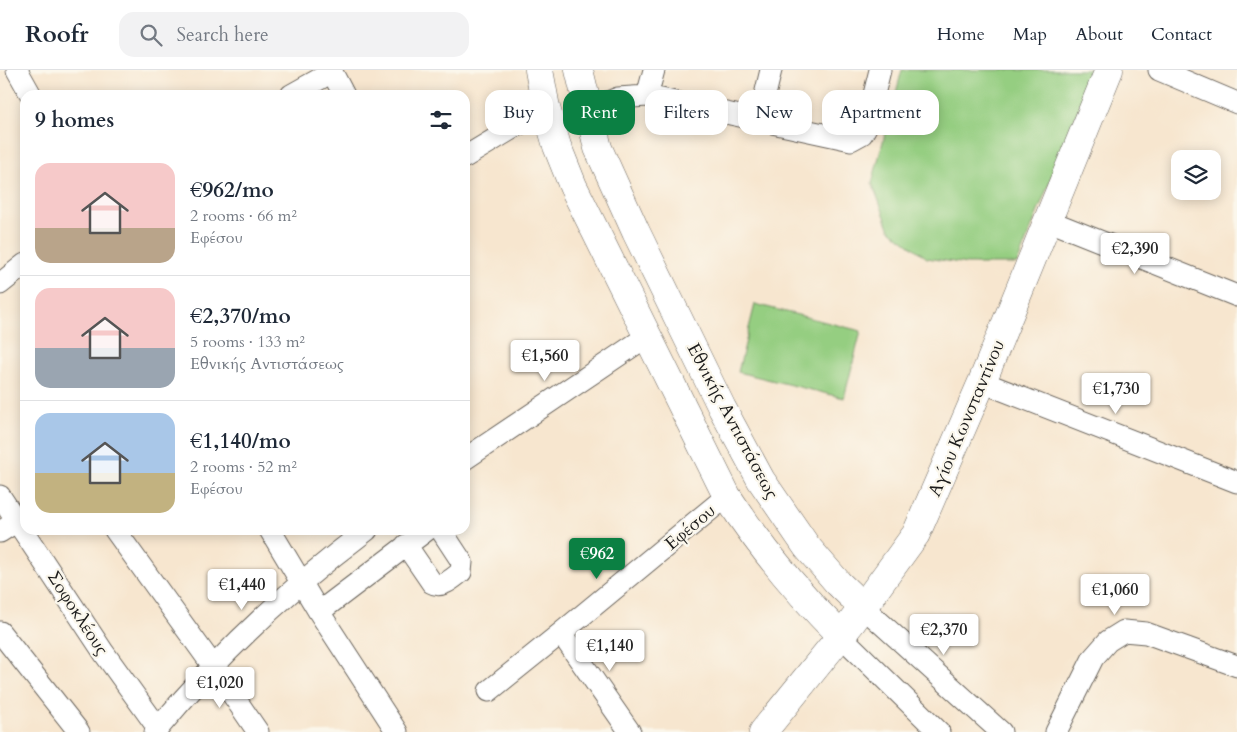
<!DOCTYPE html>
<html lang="en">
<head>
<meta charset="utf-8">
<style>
	body { margin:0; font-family:Cardo,serif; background:#f2f2f3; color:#1f2937; height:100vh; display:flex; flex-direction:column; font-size:19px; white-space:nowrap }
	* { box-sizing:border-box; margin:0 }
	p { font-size:16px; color:#747a83 }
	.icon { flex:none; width:28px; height:28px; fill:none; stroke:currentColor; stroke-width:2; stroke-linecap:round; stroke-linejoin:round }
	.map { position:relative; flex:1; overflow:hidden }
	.panel { position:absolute; left:20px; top:20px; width:450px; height:445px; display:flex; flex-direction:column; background:#fff; border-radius:15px; box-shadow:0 2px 12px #0003 }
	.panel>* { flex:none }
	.guide { position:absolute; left:485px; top:20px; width:475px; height:45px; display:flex; gap:10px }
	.tools { position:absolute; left:1171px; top:80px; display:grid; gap:10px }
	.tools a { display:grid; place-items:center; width:50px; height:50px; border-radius:10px; background:#fff; box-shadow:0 2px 12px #0003; font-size:25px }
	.price { position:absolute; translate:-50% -42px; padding:0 11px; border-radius:5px; background:#fff; color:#222; font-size:16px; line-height:32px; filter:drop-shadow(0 1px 2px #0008) }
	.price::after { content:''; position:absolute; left:50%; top:30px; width:15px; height:11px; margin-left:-8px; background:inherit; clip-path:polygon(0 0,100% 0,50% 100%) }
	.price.selected { background:#0b8043; color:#fff }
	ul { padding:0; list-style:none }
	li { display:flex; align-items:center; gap:15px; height:125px; padding:0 15px }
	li+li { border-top:1px solid #e0e1e3 }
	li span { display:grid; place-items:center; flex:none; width:140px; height:100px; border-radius:15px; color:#555 }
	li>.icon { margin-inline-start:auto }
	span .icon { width:60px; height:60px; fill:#fffc; stroke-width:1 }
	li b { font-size:21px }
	h2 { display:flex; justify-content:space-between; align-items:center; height:60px; padding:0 15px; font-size:21px }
	.chip { padding:0 18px; border-radius:15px; background:#fff; box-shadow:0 2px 12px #0003; font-size:18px; line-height:45px }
	.chip.selected { background:#0b8043; color:#fff }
	header { display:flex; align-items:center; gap:30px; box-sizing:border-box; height:70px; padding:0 25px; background:#fff; border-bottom:1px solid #e0e1e3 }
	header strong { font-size:24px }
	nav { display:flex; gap:28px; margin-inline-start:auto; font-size:18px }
	.search { width:350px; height:45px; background:#f2f2f3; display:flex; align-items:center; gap:12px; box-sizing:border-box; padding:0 18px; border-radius:15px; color:#747a83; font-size:19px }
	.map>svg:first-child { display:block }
	.green { fill:#95ce81; stroke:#58754e }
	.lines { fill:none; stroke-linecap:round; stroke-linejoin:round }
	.minor-casing { stroke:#69635b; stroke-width:23 }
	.major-casing { stroke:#69635b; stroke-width:29 }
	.minor { stroke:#fff; stroke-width:21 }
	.major { stroke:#fff; stroke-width:28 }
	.labels { text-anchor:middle; stroke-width:4.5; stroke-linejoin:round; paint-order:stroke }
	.street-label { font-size:18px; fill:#1c1c1c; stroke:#fbf7ec }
</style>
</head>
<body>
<header>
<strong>Roofr</strong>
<div class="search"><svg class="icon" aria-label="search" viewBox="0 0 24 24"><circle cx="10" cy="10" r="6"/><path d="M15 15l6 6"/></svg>Search here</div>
<nav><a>Home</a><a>Map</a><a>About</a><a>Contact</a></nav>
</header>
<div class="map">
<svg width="1237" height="662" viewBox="0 0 1237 662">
	<rect width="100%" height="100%" fill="#fbf7ec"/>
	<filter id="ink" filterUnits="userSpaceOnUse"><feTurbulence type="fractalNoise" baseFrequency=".02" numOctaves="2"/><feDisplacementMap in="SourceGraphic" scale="10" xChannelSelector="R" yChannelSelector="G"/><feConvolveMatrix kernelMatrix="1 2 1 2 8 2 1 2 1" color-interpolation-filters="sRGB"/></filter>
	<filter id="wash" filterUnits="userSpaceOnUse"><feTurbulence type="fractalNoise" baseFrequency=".0096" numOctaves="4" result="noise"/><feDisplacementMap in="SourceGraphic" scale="20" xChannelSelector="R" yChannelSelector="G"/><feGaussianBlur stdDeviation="1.12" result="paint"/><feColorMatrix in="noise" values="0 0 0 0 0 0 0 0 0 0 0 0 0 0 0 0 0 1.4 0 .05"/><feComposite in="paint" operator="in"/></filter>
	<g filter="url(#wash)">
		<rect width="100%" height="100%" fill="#f7e6cf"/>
		<path class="green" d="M 902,0 L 1090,0 L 1081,33 L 1017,194 L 967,194 L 927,188 L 890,160 L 872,113 Z
			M 755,234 L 861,261 L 844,328 L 738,302 Z"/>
	</g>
	<g filter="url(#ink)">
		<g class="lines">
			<defs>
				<path id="minor" d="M 17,0 L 31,25
					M 331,0 L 344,25
					M 1159,0 L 1237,33
					M 291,25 L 332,2
					M 647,26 L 654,0
					M 588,40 L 618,28 L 647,26 L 851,70 L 862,64 L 866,57 L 880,0
					M 759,50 L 771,0
					M 465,87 L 546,38
					M 1047,150 L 1237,226
					M 0,214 L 25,194
					M 982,312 L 1237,412
					M 465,389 L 646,267
					M 0,426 L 104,583 L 158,658
					M 115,460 L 213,596 L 258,662
					M 270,460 L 319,542 L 397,662
					M 0,462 L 17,451
					M 406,475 L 432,513 C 442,519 453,508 461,502 L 462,492 L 441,460
					M 863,537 L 1001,662
					M 319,542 L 427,460
					M 0,562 L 79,662
					M 561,563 L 630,662
					M 841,566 L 939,662
					M 489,621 L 561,563 L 727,426
					M 155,662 C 218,586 288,519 367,460
					M 1056,662 L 1093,588 L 1108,571 L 1124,561 L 1146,563 L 1237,596"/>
				<path id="major" d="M 539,0 L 546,38 L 557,76 L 573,116 L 727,426 C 760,477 798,523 841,566
					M 579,0 L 598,78 L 636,162 L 722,338 L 761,410 L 807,477 L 838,513 L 863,537
					M 763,662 L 852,552 L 916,464 L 982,312 L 1109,0"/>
			</defs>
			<use href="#minor" class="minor-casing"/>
			<use href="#major" class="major-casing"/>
			<use href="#minor" class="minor"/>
			<use href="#major" class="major"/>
		</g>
	</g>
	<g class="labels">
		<g class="street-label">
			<text transform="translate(966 348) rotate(-67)" y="6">Αγίου Κωνσταντίνου</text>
			<text transform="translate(733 351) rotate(62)" y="6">Εθνικής Αντιστάσεως</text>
			<text transform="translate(690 457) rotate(-40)" y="6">Εφέσου</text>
			<text transform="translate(78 543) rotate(57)" y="6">Σοφοκλέους</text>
		</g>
	</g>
</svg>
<div class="tools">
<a><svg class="icon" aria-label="layers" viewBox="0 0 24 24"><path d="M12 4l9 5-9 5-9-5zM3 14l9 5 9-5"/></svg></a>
</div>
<b class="price" style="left:1135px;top:205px">€2,390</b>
<b class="price" style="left:545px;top:312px">€1,560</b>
<b class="price" style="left:1116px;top:345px">€1,730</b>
<b class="price selected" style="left:597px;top:510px">€962</b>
<b class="price" style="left:242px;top:541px">€1,440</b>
<b class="price" style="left:1115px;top:546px">€1,060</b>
<b class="price" style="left:944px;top:586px">€2,370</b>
<b class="price" style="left:610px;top:602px">€1,140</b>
<b class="price" style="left:220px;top:639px">€1,020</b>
<div class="guide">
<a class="chip">Buy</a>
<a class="chip selected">Rent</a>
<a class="chip">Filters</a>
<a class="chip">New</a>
<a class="chip">Apartment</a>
</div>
<section class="panel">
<h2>9 homes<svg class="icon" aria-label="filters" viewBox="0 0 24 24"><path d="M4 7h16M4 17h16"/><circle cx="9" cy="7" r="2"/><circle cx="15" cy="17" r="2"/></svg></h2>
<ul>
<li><span style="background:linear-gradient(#f6c9c9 65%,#b9a48a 0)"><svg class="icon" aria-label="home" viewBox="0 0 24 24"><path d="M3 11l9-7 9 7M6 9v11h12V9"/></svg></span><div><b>€962/mo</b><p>2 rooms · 66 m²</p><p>Εφέσου</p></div></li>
<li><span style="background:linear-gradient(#f6c9c9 60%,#9aa5b1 0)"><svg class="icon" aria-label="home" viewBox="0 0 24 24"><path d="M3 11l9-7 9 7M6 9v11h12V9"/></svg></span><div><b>€2,370/mo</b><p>5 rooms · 133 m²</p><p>Εθνικής Αντιστάσεως</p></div></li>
<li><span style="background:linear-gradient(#a9c7e8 60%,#c2b280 0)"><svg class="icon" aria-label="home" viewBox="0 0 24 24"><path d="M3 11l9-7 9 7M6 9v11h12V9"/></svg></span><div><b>€1,140/mo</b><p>2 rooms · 52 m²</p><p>Εφέσου</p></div></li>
</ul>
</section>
</div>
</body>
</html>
